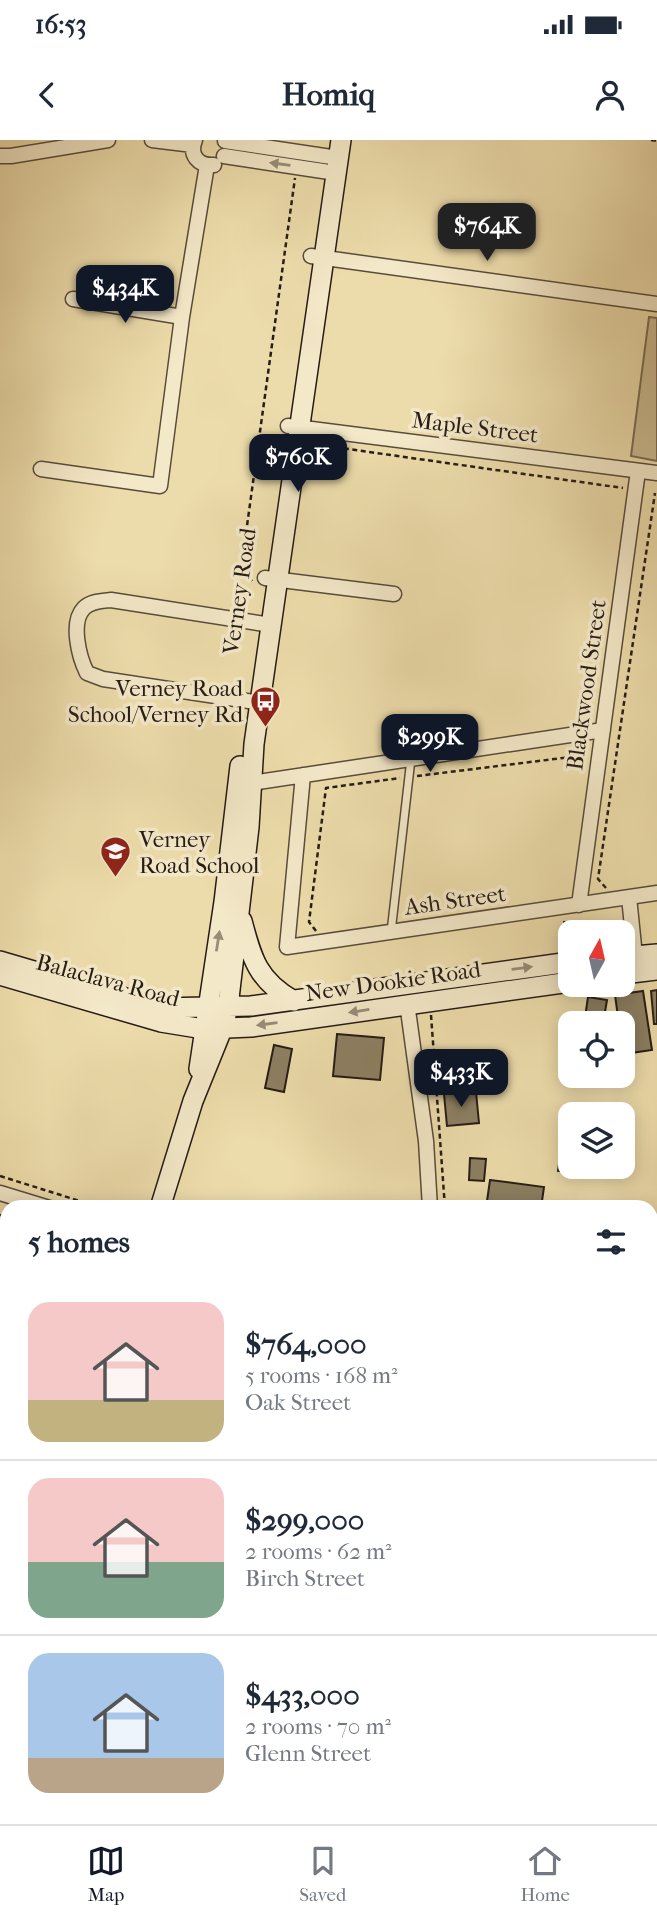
<!DOCTYPE html>
<html lang="en">
<head>
<meta charset="utf-8">
<style>
	body { margin:0; font-family:"IM FELL French Canon",serif; background:#f2f2f3; color:#1f2937; height:100vh; display:flex; flex-direction:column; font-size:26px; white-space:nowrap }
	* { box-sizing:border-box; margin:0 }
	p { font-size:23px; color:#747a83 }
	.icon { flex:none; width:38px; height:38px; fill:none; stroke:currentColor; stroke-width:2; stroke-linecap:round; stroke-linejoin:round }
	.map { position:relative; flex:1; overflow:hidden }
	.drawer { position:absolute; left:0px; top:1060px; width:658px; height:625px; display:flex; flex-direction:column; background:#fff; border-radius:21px 21px 0 0; box-shadow:0 4px 18px #0003 }
	.drawer>* { flex:none }
	.needle { width:46px; rotate:8deg }
	.controls { position:absolute; left:558px; top:780px; display:grid; gap:14px }
	.controls a { display:grid; place-items:center; width:77px; height:77px; border-radius:14px; background:#fff; box-shadow:0 4px 18px #0003; font-size:35px }
	.price { position:absolute; translate:-50% -60px; padding:0 16px; border-radius:14px; background:#111827; color:#fff; font-size:23px; line-height:46px; filter:drop-shadow(0 2px 4px #0008) }
	.price::after { content:''; position:absolute; left:50%; top:42px; width:21px; height:16px; margin-left:-10px; background:inherit; clip-path:polygon(0 0,100% 0,50% 100%) }
	.price.on { background:#222; color:#fff }
	ul { padding:0; list-style:none }
	li { display:flex; align-items:center; gap:21px; height:175px; padding:0 28px }
	li+li { border-top:2px solid #e0e1e3 }
	li span { display:grid; place-items:center; flex:none; width:196px; height:140px; border-radius:21px; color:#555 }
	li>.icon { margin-inline-start:auto }
	span .icon { width:84px; height:84px; fill:#fffc; stroke-width:1 }
	li b { font-size:30px }
	h2 { display:flex; justify-content:space-between; align-items:center; height:84px; padding:0 28px; font-size:30px }
	.status { display:flex; justify-content:space-between; align-items:center; height:49px; padding:0 35px; background:#fff; direction:ltr }
	.status svg { height:19px; fill:currentColor }
	header { display:flex; justify-content:space-between; align-items:center; height:91px; padding:0 28px; background:#fff; font-size:32px; font-weight:800 }
	.menu { display:flex; justify-content:space-around; align-items:center; height:98px; border-top:2px solid #e0e1e3; background:#fff; font-size:19px; color:#747a83 }
	.menu a { display:grid; justify-items:center; gap:4px }
	.menu .on { color:#111827 }
	.map>svg:first-child { display:block }
	.green { fill:#cbbb92; stroke:#786c54; stroke-width:2 }
	.building { fill:#8d8063; stroke:#261c16; stroke-width:2 }
	.lines { fill:none; stroke-linecap:round; stroke-linejoin:round }
	.lane-casing { stroke:#584c3b; stroke-width:10 }
	.street-casing { stroke:#584c3b; stroke-width:17 }
	.secondary-casing { stroke:#261c16; stroke-width:22 }
	.path { stroke:#261c16; stroke-width:2.5; stroke-dasharray:5 3.5; stroke-linecap:butt }
	.lane { stroke:#f3e8c8; stroke-width:7 }
	.street { stroke:#f3e8c8; stroke-width:14 }
	.secondary { stroke:#f3e8c8; stroke-width:19 }
	.rail-casing { stroke:#261c16; stroke-width:6 }
	.rail { stroke:#f3e8c8; stroke-width:3.5; stroke-dasharray:10; stroke-linecap:butt }
	.oneway { fill:#978c78 }
	.labels { text-anchor:middle; stroke-width:7; stroke-linejoin:round; paint-order:stroke }
	.street-label { font-size:23px; fill:#261c16; stroke:#f3e8c8 }
	.poi-label { font-size:23px; fill:#261c16; stroke:#f3e8c8; text-anchor:end }
</style>
</head>
<body>
<div class="status"><b>16:53</b><svg viewBox="0 0 49 12"><path d="M0 12V9h3v3zM5 12V6h3v6zM10 12V3h3v9zM15 12V0h3v12zM26 1h20v11H26zM47 4h2v5h-2z"/></svg></div>
<header><svg class="icon" aria-label="back" viewBox="0 0 24 24"><path d="M15 5l-7 7 7 7"/></svg>Homiq<svg class="icon" aria-label="person" viewBox="0 0 24 24"><circle cx="12" cy="8" r="4"/><path d="M4 21q1-7 8-7t8 7"/></svg></header>
<div class="map">
<svg width="657" height="1684" viewBox="0 0 657 1684">
	<rect width="100%" height="100%" fill="#eddcab"/>
	<filter id="stains"><feTurbulence type="fractalNoise" baseFrequency=".00286" numOctaves="4"/><feColorMatrix values="0 0 0 0 .2 0 0 0 0 .09 0 0 0 0 .02 0 0 0 .5 -.17"/></filter>
	<radialGradient id="worn" r=".72"><stop offset=".6" stop-color="#630" stop-opacity="0"/><stop offset="1" stop-color="#630" stop-opacity=".3"/></radialGradient>
	<path class="green" d="M 649,177 L 657,178 L 657,321 L 631,316 Z"/>
	<path class="building" d="M 657,850 L 657,884 L 654,884 L 651,851 Z
		M 643,851 L 652,910 L 624,914 L 623,884 L 619,884 L 615,855 Z
		M 588,857 L 607,860 L 603,884 L 584,884 Z
		M 337,894 L 384,898 L 380,940 L 333,936 Z
		M 274,905 L 292,909 L 284,952 L 265,948 Z
		M 577,936 L 596,936 L 595,942 L 576,939 Z
		M 476,952 L 479,983 L 447,986 L 444,954 Z
		M 566,976 L 570,977 L 570,1027 L 582,1027 L 581,1034 L 558,1031 Z
		M 470,1018 L 486,1019 L 484,1041 L 469,1040 Z
		M 490,1040 L 544,1047 L 541,1068 L 486,1068 Z"/>
	<g class="lines">
		<defs>
			<path id="lane" d="M 391,792 L 411,619"/>
			<path id="street" d="M 152,0 L 193,5
				M 195,0 C 189,15 198,26 214,25
				M 225,1 L 338,18
				M 0,16 L 11,16 L 108,0
				M 224,16 L 336,33
				M 311,116 L 657,164
				M 73,159 L 182,177
				M 288,286 L 657,333
				M 41,329 L 160,346 L 182,177 L 207,25
				M 265,438 L 394,454
				M 261,563 L 103,539 L 87,533 C 79,517 70,482 84,468 C 91,461 102,461 111,460 L 271,485
				M 303,635 L 287,807 L 657,753
				M 251,643 L 603,590
				M 629,757 L 636,826
				M 579,765 L 638,331
				M 407,863 L 426,1001 L 430,1068
				M 0,1053 L 49,1068
				M 0,1255 L 7,1257"/>
			<path id="secondary" d="M 242,781 C 252,819 258,841 294,861
				M 623,817 L 657,814
				M 0,821 L 160,868 L 251,866 L 570,822
				M 623,834 L 657,830
				M 0,835 L 161,882 L 204,889 L 251,887 L 570,842
				M 199,929 L 224,762 L 240,626
				M 160,1068 L 193,961 L 223,887 L 228,867 L 249,687 L 254,604 L 341,0
				M 0,1577 L 7,1555"/>
		</defs>
		<use href="#lane" class="lane-casing"/>
		<use href="#street" class="street-casing"/>
		<use href="#secondary" class="secondary-casing"/>
		<path class="path" d="M 651,0 L 657,1
			M 311,309 L 320,305 L 623,348
			M 252,441 L 243,430 L 242,422 L 295,38
			M 417,636 L 587,615
			M 606,748 L 598,739 L 655,353
			M 564,781 L 570,809
			M 316,791 L 309,782 L 326,648 L 400,638
			M 581,853 L 613,849 L 612,845
			M 431,875 L 445,1068
			M 0,1036 L 102,1068
			M 0,1075 L 7,1077
			M 0,1233 L 7,1235
			M 0,1271 L 7,1273"/>
		<use href="#lane" class="lane"/>
		<use href="#street" class="street"/>
		<use href="#secondary" class="secondary"/>
		<defs>
			<path id="rail" d="M 651,1629 L 657,1623
				M 587,1684 L 593,1678"/>
		</defs>
		<use href="#rail" class="rail-casing"/>
		<use href="#rail" class="rail"/>
	</g>
	<defs><path id="oneway-solid" d="M-6-.8H1V-3.2L6.5 0L1 3.2V.8H-6Z" transform="scale(1.75)"/></defs>
	<g class="oneway">
		<use href="#oneway-solid" transform="translate(280 24) rotate(-172)"/>
		<use href="#oneway-solid" transform="translate(218 801) rotate(-81)"/>
		<use href="#oneway-solid" transform="translate(522 828) rotate(-7)"/>
		<use href="#oneway-solid" transform="translate(359 871) rotate(171)"/>
		<use href="#oneway-solid" transform="translate(267 884) rotate(172)"/>
	</g>
	<defs>
		<symbol id="bus-pin" viewBox="-11 -11 22 30"><path d="M0 17L-7.5 6A9.5 9.5 0 1 1 7.5 6Z" fill="#8f2418" stroke="#f3e8c8"/><path d="M-5-6H5V4H4V6H2V4H-2V6H-4V4H-5ZM-3.5-4V0h7V-4ZM-3.5 1.2v1.5H-2V1.2ZM2 1.2v1.5H3.5V1.2Z" fill="#fff"/></symbol>
		<symbol id="school-pin" viewBox="-11 -11 22 30"><path d="M0 17L-7.5 6A9.5 9.5 0 1 1 7.5 6Z" fill="#8f2418" stroke="#f3e8c8"/><path d="M0-5L7-2L0 1L-7-2ZM-4 1L0 2.5L4 1V4Q0 6-4 4Z" fill="#fff"/></symbol>
	</defs>
	<g fill-rule="evenodd">
		<use href="#bus-pin" x="248" y="544" width="35" height="47"/>
		<use href="#school-pin" x="98" y="694" width="35" height="47"/>
	</g>
	<g class="labels">
		<g class="street-label">
			<text transform="translate(475 287) rotate(7)" y="8">Maple Street</text>
			<text transform="translate(239 451) rotate(-82)" y="8">Verney Road</text>
			<text transform="translate(586 545) rotate(-82)" y="8">Blackwood Street</text>
			<text transform="translate(455 760) rotate(-8)" y="8">Ash Street</text>
			<text transform="translate(108 840) rotate(15)" y="8">Balaclava Road</text>
			<text transform="translate(393 841) rotate(-8)" y="8">New Dookie Road</text>
		</g>
		<g class="poi-label">
			<text x="243" y="556">Verney Road<tspan x="243" dy="26">School/Verney Rd</tspan></text>
			<text x="139" y="707" text-anchor="start">Verney<tspan x="139" dy="26">Road School</tspan></text>
		</g>
	</g>
	<rect width="100%" height="100%" filter="url(#stains)"/>
	<rect width="100%" height="100%" fill="url(#worn)"/>
</svg>
<div class="controls">
<a><svg class="needle" viewBox="-14 -14 28 28"><path d="M0-13l5 13h-10z" fill="#e53935"/><path d="M0 13l5-13h-10z" fill="#747a83"/></svg></a>
<a><svg class="icon" aria-label="locate" viewBox="0 0 24 24"><circle cx="12" cy="12" r="6"/><path d="M12 2v4M12 18v4M2 12h4M18 12h4"/></svg></a>
<a><svg class="icon" aria-label="layers" viewBox="0 0 24 24"><path d="M12 4l9 5-9 5-9-5zM3 14l9 5 9-5"/></svg></a>
</div>
<b class="price on" style="left:487px;top:123px">$764K</b>
<b class="price" style="left:125px;top:185px">$434K</b>
<b class="price" style="left:298px;top:354px">$760K</b>
<b class="price" style="left:430px;top:634px">$299K</b>
<b class="price" style="left:461px;top:969px">$433K</b>
<section class="drawer">
<h2>5 homes<svg class="icon" aria-label="filters" viewBox="0 0 24 24"><path d="M4 7h16M4 17h16"/><circle cx="9" cy="7" r="2"/><circle cx="15" cy="17" r="2"/></svg></h2>
<ul>
<li><span style="background:linear-gradient(#f6c9c9 70%,#c2b280 0)"><svg class="icon" aria-label="home" viewBox="0 0 24 24"><path d="M3 11l9-7 9 7M6 9v11h12V9"/></svg></span><div><b>$764,000</b><p>5 rooms · 168 m²</p><p>Oak Street</p></div></li>
<li><span style="background:linear-gradient(#f6c9c9 60%,#7fa58c 0)"><svg class="icon" aria-label="home" viewBox="0 0 24 24"><path d="M3 11l9-7 9 7M6 9v11h12V9"/></svg></span><div><b>$299,000</b><p>2 rooms · 62 m²</p><p>Birch Street</p></div></li>
<li><span style="background:linear-gradient(#a9c7e8 75%,#b9a48a 0)"><svg class="icon" aria-label="home" viewBox="0 0 24 24"><path d="M3 11l9-7 9 7M6 9v11h12V9"/></svg></span><div><b>$433,000</b><p>2 rooms · 70 m²</p><p>Glenn Street</p></div></li>
</ul>
</section>
</div>
<nav class="menu">
<a class="on"><svg class="icon" aria-label="map" viewBox="0 0 24 24"><path d="M3 6l6-2 6 2 6-2v14l-6 2-6-2-6 2zM9 4v14M15 6v14"/></svg>Map</a>
<a><svg class="icon" aria-label="saved" viewBox="0 0 24 24"><path d="M7 4h10v16l-5-4-5 4z"/></svg>Saved</a>
<a><svg class="icon" aria-label="home" viewBox="0 0 24 24"><path d="M3 11l9-7 9 7M6 9v11h12V9"/></svg>Home</a>
</nav>
</body>
</html>
